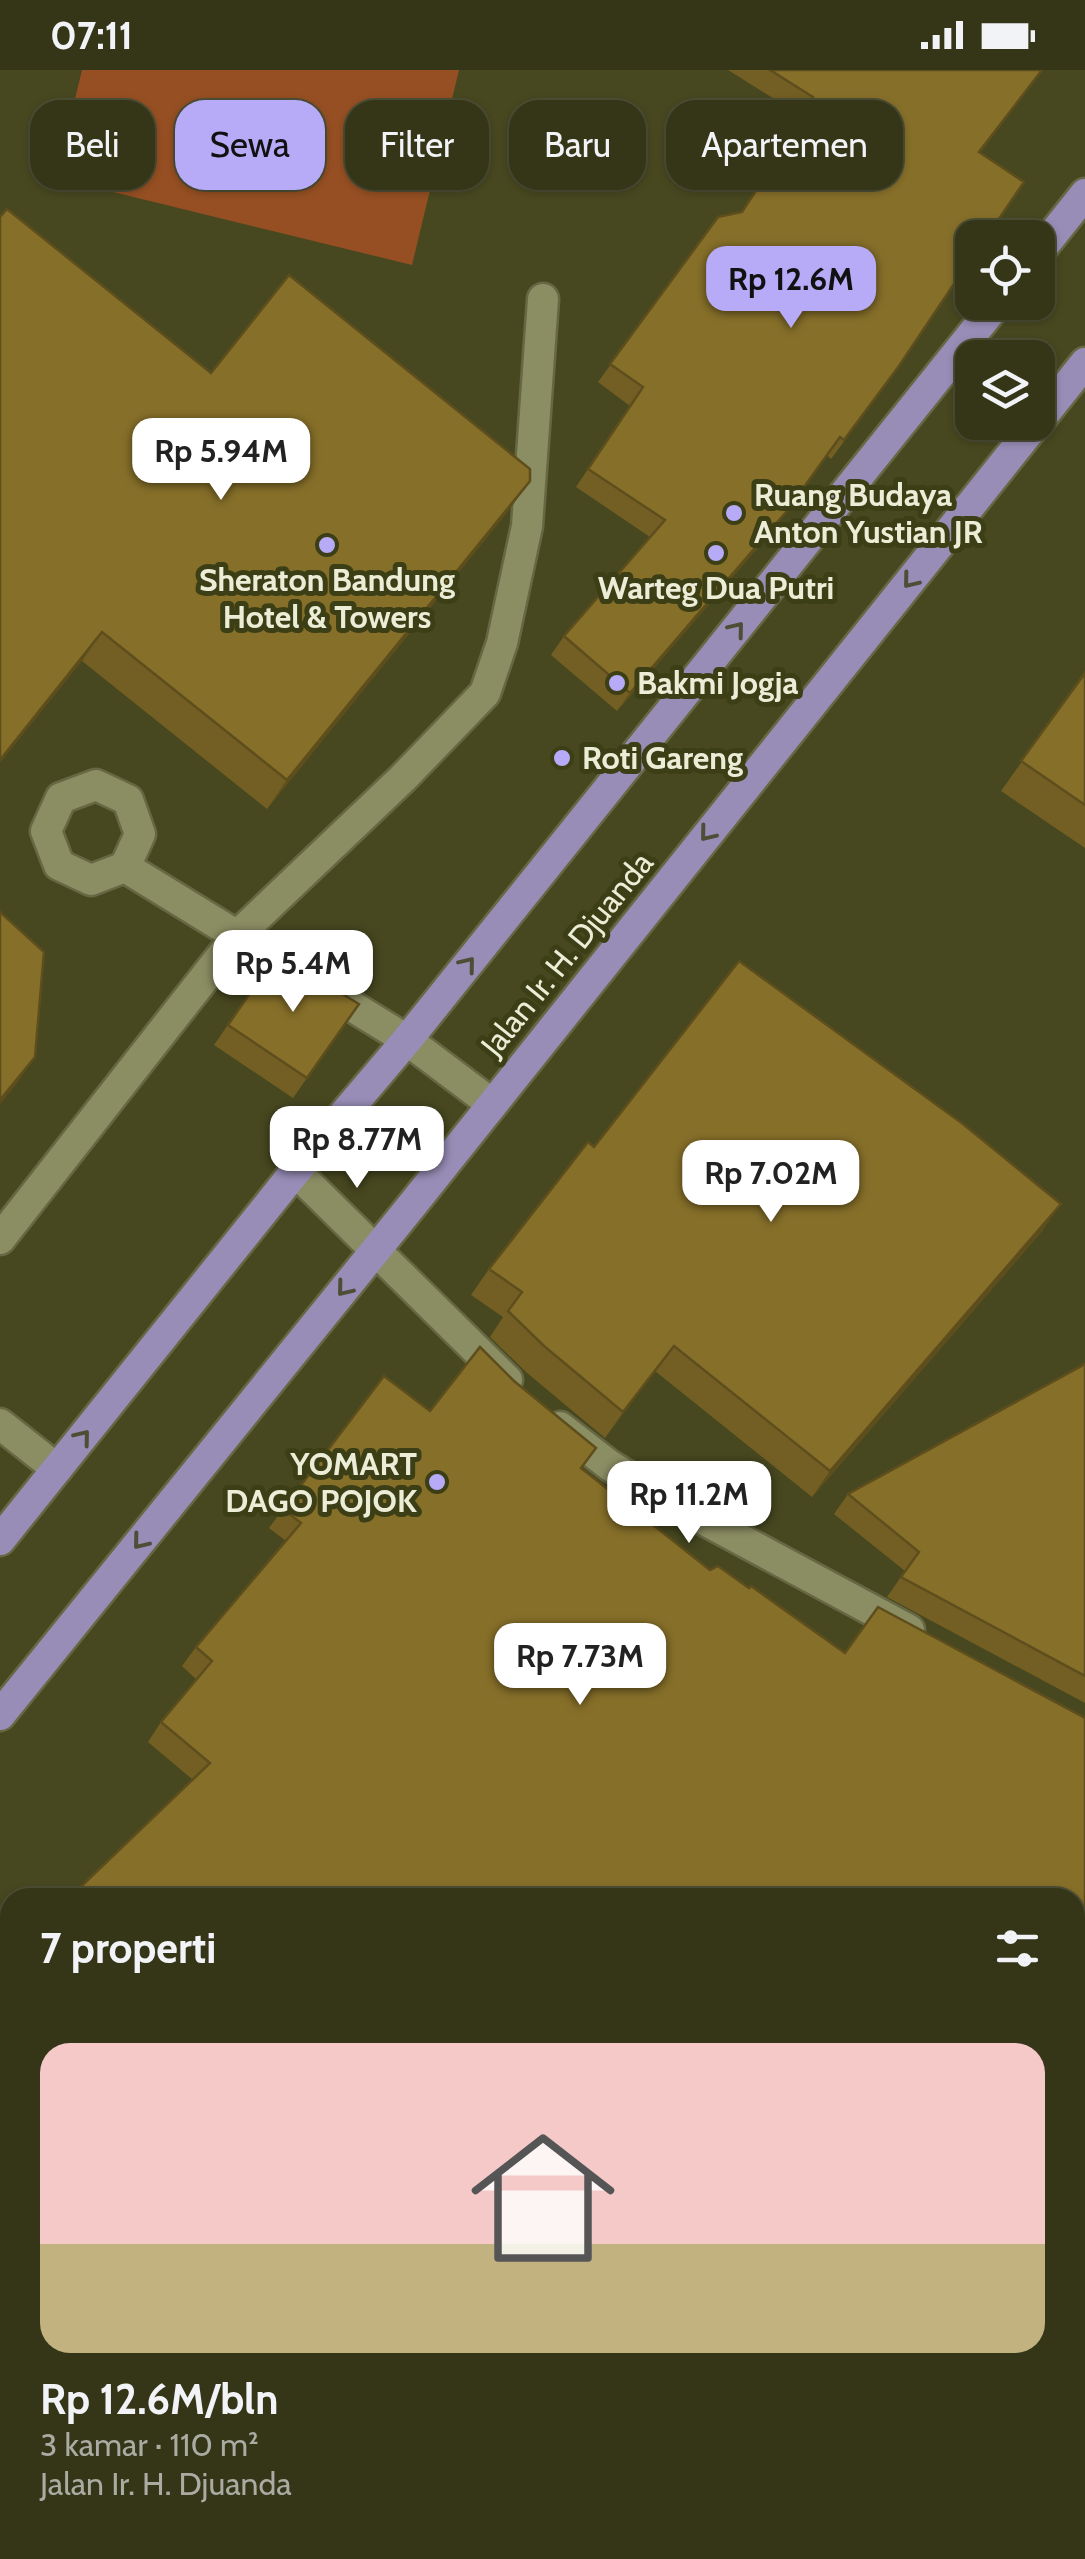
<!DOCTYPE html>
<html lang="id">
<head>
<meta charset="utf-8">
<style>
	body { margin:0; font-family:Cabin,sans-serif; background:#404125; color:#f1f3f6; height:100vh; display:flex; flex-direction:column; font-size:38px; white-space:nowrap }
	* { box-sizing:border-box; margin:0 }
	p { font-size:32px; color:#aaaba2 }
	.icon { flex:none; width:55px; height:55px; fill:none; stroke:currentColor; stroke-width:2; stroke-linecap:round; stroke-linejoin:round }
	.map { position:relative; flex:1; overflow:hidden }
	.side { position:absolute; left:0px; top:1818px; width:1085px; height:672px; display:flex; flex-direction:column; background:#353618; border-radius:30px 30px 0 0; box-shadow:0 2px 8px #0004,0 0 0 2px #4f5037 }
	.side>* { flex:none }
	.hud { position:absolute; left:30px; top:30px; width:1025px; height:90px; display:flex; gap:20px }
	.buttons { position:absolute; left:955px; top:150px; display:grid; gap:20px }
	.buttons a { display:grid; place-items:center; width:100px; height:100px; border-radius:20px; background:#353618; box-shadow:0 2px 8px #0004,0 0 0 2px #4f5037; font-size:50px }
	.price { position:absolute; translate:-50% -85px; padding:0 22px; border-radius:20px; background:#fff; color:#222; font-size:32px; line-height:65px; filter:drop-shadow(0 2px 5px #0008) }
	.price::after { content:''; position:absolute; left:50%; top:60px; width:30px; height:22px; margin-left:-15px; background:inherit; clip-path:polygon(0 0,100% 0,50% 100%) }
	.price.selected { background:#b7abf8; color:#111 }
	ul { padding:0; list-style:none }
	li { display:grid; align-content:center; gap:20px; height:530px; padding:0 40px }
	li span { display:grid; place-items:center; height:310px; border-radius:30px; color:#555 }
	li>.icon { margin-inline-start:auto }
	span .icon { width:180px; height:180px; fill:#fffc; stroke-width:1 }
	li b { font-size:42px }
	h2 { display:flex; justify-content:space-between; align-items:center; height:120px; padding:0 40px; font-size:42px }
	.pill { padding:0 35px; border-radius:30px; background:#353618; box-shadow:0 2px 8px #0004,0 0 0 2px #4f5037; font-size:35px; line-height:90px }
	.pill.selected { background:#b7abf8; color:#111 }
	.status { display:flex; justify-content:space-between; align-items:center; height:70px; padding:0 50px; background:#353618; direction:ltr }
	.status svg { height:28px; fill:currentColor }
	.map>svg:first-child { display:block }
	.green { fill:#954f22 }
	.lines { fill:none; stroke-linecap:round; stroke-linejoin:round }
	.lane-casing { stroke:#666743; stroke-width:35 }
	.street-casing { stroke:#666743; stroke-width:35 }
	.primary-casing { stroke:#666743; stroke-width:35 }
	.lane { stroke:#8b8d63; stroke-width:30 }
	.street { stroke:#8b8d63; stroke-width:30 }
	.primary { stroke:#978db6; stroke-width:30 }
	.wall { fill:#735f23 }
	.shaded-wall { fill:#5e4e1d }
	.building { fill:#866f29; stroke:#5e4e1d; stroke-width:2.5 }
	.oneway { stroke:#4e4e36 }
	.poi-dot { fill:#b7abf8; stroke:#3c3e16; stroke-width:4 }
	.labels { text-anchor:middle; stroke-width:10; stroke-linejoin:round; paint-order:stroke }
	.poi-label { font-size:32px; font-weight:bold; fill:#ebedd7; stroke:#3c3e16; text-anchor:start }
	.street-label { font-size:32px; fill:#ebedd7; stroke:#3c3e16 }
</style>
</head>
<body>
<div class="status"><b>07:11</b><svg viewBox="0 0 49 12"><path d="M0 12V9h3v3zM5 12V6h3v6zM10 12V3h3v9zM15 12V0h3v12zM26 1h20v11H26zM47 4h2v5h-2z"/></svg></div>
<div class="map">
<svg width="1085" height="2489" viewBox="0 0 1085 2489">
	<rect width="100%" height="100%" fill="#474820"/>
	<path class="green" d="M 82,0 L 459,0 L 412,195 L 56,108 Z"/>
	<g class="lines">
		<defs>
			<path id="lane" d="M 96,715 L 128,730 L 140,764 L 125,797 L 91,810 L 59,795 L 46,761 L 61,728 Z
				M 125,797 L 407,970 L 492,1034
				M 0,1169 L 238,865 L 403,708 L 485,623 L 502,573 L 527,456 L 543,229
				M 0,1354 L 57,1399"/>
			<path id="street" d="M 296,1102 L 507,1310
				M 560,1357 L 609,1395 L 656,1424 L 909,1560
				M 0,1883 L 10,1894
				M 0,2204 L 10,2214"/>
			<path id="primary" d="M 1038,183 L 1085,124
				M 1038,352 L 1085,293
				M 0,1470 L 290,1108 L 407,970 L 998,232
				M 0,1645 L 413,1134 L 1037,352"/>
		</defs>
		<use href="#lane" class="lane-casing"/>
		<use href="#street" class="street-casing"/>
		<use href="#primary" class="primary-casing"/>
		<use href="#lane" class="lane"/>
		<use href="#street" class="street"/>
		<use href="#primary" class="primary"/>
	</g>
	<path class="wall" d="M 728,0 L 1042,0 L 980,83 L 886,315 L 831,389 L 827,385 L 773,460 L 617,641 L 551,585 L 564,566 L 650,467 L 576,417 L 630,336 L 598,312 L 718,147 L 741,143 L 780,83 L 776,80 L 800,45 Z
		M 211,303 L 509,440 L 267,739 L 82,591 Z
		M 1085,603 L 1085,778 L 1001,721 Z
		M 277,884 L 359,934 L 293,1028 L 214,975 Z
		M 594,1077 L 1043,1160 L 812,1427 L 655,1301 L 605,1368 L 526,1302 L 490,1267 L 503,1247 L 471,1225 L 489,1199 Z
		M 1085,1294 L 1085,1633 L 887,1527 L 905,1501 L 834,1444 L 848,1424 Z
		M 430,1341 L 582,1398 L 710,1500 L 749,1518 L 845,1583 L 1085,1648 L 1085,2036 L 1075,2048 L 1075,1828 L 193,1710 L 148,1672 L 161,1652 L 197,1610 L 182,1596 L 196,1577 L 286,1471 L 269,1458 L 283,1439 Z
		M 10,1886 L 10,2160 L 0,2149 L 0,1893 Z
		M 0,2314 L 10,2322 L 10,2450 L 0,2461 Z
		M 311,2480 L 470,2480 L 479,2489 L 142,2489 L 297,2483 L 306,2488 L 314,2487 L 314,2483 Z"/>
	<path class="shaded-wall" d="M 840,367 L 773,460 L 617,641 L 630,623 Z
		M 530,411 L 509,440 L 267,739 L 287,710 Z
		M 102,562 L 82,591 L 0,693 L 0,690 Z
		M 35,987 L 15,1016 L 0,1034 L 0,1030 Z
		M 1061,1134 L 1043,1160 L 812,1427 L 830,1401 Z
		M 674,1276 L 655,1301 L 605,1368 L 623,1342 Z"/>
	<path class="building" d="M 770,0 L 1042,0 L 979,82 L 1024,112 L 986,168 L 972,168 L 972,187 L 899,296 L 844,370 L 840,367 L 786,442 L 630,623 L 564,566 L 665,450 L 588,399 L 643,317 L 610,294 L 718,147 L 742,142 L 793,65 L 788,62 L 813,27 Z
		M 7,139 L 211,303 L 289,205 L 530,399 L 530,411 L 287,710 L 102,562 L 0,690 L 0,147 Z
		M 1085,603 L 1085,735 L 1021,691 Z
		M 0,842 L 44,882 L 35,987 L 0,1030 Z
		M 277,884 L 359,934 L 307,1008 L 228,955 Z
		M 739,891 L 963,1054 L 1061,1134 L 830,1401 L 674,1276 L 623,1342 L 544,1276 L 508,1241 L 522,1222 L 489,1199 L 588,1072 L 594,1077 Z
		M 480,1277 L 514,1311 L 596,1378 L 581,1398 L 710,1500 L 718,1496 L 749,1518 L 751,1516 L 845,1583 L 878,1537 L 1085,1648 L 1085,2033 L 1075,2045 L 1075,1828 L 69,1828 L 210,1693 L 161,1652 L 212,1591 L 196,1577 L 301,1453 L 283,1439 L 384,1306 L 430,1341 Z
		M 1085,1294 L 1085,1606 L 901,1507 L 919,1482 L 848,1424 Z
		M 8,1885 L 10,1886 L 10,2125 L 0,2115 L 0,1893 Z
		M 0,2231 L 8,2238 L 0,2248 Z
		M 1075,2258 L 1085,2264 L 1085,2485 L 1083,2489 L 481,2489 L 493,2480 L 1075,2480 Z
		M 0,2314 L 10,2322 L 10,2429 L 0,2420 Z
		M 150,2480 L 295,2480 L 306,2488 L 315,2487 L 325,2480 L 470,2480 L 479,2489 L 142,2489 Z"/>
	<defs><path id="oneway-chevron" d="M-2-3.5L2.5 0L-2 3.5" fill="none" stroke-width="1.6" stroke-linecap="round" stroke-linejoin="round" transform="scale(2.5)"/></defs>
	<g class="oneway">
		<use href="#oneway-chevron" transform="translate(910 511) rotate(129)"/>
		<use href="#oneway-chevron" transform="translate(737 559) rotate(-51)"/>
		<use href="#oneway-chevron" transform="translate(707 764) rotate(129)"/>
		<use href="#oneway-chevron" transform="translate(468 894) rotate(-51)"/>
		<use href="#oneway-chevron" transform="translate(344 1219) rotate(129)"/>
		<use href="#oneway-chevron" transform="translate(83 1367) rotate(-51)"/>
		<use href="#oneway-chevron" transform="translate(140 1472) rotate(129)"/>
	</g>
	<g class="poi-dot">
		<circle cx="734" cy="443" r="10"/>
		<circle cx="327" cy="475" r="10"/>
		<circle cx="716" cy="483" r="10"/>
		<circle cx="617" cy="613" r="10"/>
		<circle cx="562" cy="688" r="10"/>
		<circle cx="437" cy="1412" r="10"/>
	</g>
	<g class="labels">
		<g class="poi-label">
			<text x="754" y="436">Ruang Budaya<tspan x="754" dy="37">Anton Yustian JR</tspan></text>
			<text x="327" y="521" text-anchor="middle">Sheraton Bandung<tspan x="327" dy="37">Hotel &amp; Towers</tspan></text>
			<text x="716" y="529" text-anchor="middle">Warteg Dua Putri</text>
			<text x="637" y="624">Bakmi Jogja</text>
			<text x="582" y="699">Roti Gareng</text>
			<text x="417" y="1405" text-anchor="end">YOMART<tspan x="417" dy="37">DAGO POJOK</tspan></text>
		</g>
		<g class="street-label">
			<text transform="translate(567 884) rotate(-51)" y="11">Jalan Ir. H. Djuanda</text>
		</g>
	</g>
</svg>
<div class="buttons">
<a><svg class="icon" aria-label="locate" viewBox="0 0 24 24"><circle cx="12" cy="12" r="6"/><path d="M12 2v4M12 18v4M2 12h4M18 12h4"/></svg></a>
<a><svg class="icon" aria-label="layers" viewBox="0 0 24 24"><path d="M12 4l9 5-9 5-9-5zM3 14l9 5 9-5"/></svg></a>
</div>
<b class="price selected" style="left:791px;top:261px">Rp 12.6M</b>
<b class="price" style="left:221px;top:433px">Rp 5.94M</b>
<b class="price" style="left:293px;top:945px">Rp 5.4M</b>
<b class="price" style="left:357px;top:1121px">Rp 8.77M</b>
<b class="price" style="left:771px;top:1155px">Rp 7.02M</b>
<b class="price" style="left:689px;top:1476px">Rp 11.2M</b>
<b class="price" style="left:580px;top:1638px">Rp 7.73M</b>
<div class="hud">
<a class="pill">Beli</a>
<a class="pill selected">Sewa</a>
<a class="pill">Filter</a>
<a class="pill">Baru</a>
<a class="pill">Apartemen</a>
</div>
<section class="side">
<h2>7 properti<svg class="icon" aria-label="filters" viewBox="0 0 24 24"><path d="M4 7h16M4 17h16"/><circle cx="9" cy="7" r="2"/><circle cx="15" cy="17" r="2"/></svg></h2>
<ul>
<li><span style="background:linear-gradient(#f6c9c9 65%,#c2b280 0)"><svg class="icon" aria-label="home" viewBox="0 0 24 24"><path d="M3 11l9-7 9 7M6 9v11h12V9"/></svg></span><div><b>Rp 12.6M/bln</b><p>3 kamar · 110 m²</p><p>Jalan Ir. H. Djuanda</p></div></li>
</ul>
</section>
</div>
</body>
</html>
